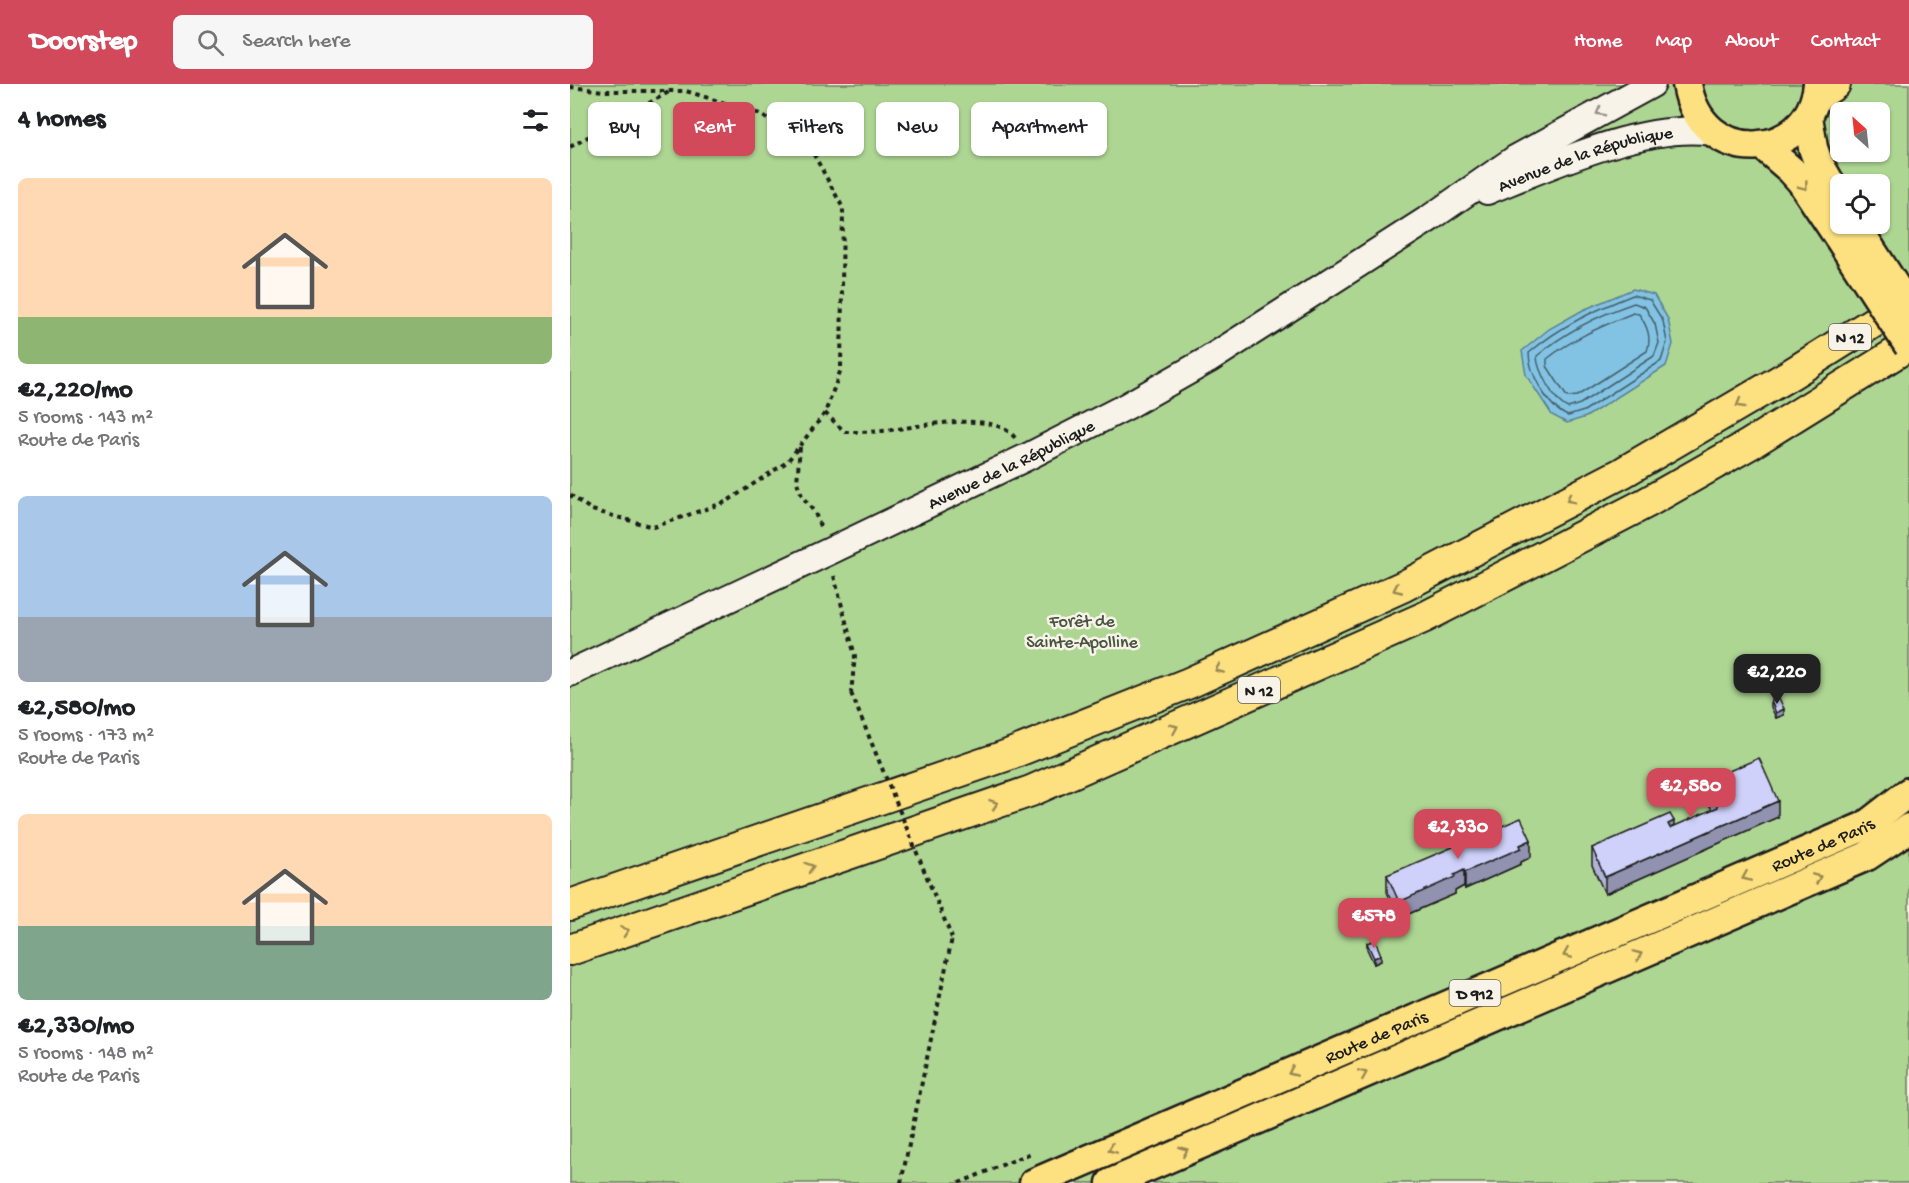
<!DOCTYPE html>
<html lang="en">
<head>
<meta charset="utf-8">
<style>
	body { margin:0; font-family:"Gochi Hand",sans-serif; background:#f6f6f6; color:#202124; height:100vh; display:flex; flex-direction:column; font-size:22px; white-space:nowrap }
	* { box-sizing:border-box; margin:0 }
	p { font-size:20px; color:#757577 }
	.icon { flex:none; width:33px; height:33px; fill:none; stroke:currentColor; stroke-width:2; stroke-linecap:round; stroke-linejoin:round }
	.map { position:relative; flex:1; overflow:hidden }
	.details { display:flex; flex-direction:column; background:#fff; width:570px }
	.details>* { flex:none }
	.top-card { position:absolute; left:18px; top:18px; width:570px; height:54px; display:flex; gap:12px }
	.needle { width:39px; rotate:333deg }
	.buttons { position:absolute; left:1260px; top:18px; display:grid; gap:12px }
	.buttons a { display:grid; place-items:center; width:60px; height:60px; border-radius:9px; background:#fff; box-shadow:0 2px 4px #0004; font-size:30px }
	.price { position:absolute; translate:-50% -51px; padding:0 14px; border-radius:12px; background:#d1495b; color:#fff; font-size:20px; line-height:39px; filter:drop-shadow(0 2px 3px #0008) }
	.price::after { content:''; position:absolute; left:50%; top:36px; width:18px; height:14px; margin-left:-9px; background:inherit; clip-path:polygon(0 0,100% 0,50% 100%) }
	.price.active { background:#222; color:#fff }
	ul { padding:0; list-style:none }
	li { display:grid; align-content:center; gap:12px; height:318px; padding:0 18px }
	li span { display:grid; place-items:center; height:186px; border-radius:9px; color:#555 }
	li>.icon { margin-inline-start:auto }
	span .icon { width:108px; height:108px; fill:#fffc; stroke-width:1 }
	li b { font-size:26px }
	h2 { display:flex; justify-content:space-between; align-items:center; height:72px; padding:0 18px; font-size:26px }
	.pill { padding:0 21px; border-radius:9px; background:#fff; box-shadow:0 2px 4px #0004; font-size:21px; line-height:54px }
	.pill.active { background:#d1495b; color:#fff }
	header { display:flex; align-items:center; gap:36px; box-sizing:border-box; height:84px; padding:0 30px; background:#d1495b; color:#fff }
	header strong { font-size:28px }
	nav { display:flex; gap:33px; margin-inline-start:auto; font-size:21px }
	.search { width:420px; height:54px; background:#f6f6f6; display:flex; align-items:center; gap:15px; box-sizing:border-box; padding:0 21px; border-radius:9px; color:#757577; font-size:22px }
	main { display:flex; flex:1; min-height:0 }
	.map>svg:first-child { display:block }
	.green { fill:#aed693; stroke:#657958; stroke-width:1.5; fill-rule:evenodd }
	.water { fill:#82c3e3; stroke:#598093; stroke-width:1.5 }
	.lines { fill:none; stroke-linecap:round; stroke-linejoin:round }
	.shore { stroke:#455f6c; stroke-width:1.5 }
	.secondary-casing { stroke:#1c1c1c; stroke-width:30 }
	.primary-casing { stroke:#1c1c1c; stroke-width:33 }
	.trunk-casing { stroke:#1c1c1c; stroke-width:34 }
	.path { stroke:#1c1c1c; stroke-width:4; stroke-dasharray:4.5 4.5; stroke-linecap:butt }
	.secondary { stroke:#f7f3e8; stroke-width:26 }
	.primary { stroke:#fde080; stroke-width:28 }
	.trunk { stroke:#fde080; stroke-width:30 }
	.primary-bridge-casing { stroke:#1c1c1c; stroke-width:33; stroke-linecap:butt }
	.path-bridge { stroke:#1c1c1c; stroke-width:4; stroke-dasharray:4.5 4.5; stroke-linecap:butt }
	.primary-bridge { stroke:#fde080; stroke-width:28 }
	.wall { fill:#b2b4d7; stroke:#1c1c1c; stroke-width:1.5 }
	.shaded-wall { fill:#9192af; stroke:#1c1c1c; stroke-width:1.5 }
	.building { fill:#cfd1fa; stroke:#1c1c1c; stroke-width:1.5 }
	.oneway { stroke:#94928c }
	.oneway2 { stroke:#988853 }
	.labels { text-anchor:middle; stroke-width:5; stroke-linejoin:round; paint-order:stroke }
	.shield { fill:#f7f3e8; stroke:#5e5c59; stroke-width:1.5 }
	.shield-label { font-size:16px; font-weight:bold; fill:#1c1c1c }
	.street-label { font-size:18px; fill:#1c1c1c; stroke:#f7f3e8 }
	.park-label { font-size:18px; fill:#485440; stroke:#f7f3e8 }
</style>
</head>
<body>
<header>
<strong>Doorstep</strong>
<div class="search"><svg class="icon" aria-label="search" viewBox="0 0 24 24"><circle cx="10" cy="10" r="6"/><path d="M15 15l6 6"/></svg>Search here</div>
<nav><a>Home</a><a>Map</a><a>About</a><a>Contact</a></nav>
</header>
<main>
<section class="details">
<h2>4 homes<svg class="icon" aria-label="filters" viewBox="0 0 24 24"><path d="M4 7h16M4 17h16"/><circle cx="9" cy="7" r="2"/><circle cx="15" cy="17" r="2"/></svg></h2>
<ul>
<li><span style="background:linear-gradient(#ffd9b3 75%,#8fb573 0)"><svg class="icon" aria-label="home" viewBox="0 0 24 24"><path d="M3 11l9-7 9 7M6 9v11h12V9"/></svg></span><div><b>€2,220/mo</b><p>5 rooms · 143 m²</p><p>Route de Paris</p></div></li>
<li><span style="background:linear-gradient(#a9c7e8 65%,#9aa5b1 0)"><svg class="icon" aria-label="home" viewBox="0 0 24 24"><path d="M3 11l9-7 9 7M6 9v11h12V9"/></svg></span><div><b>€2,580/mo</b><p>5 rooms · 173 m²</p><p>Route de Paris</p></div></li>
<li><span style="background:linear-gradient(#ffd9b3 60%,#7fa58c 0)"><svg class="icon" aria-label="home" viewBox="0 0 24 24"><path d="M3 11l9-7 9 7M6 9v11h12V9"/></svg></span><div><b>€2,330/mo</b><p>5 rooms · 148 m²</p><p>Route de Paris</p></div></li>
</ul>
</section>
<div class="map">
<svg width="1339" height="1099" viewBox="0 0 1339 1099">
	<rect width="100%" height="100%" fill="#f7f3e8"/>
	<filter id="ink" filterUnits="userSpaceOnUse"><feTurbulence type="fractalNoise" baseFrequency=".0167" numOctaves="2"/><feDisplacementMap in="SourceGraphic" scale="12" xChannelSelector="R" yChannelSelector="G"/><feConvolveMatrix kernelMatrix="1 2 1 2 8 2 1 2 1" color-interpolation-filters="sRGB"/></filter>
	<g filter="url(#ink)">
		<path class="green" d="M 0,0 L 1339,0 L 1339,1099 L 0,1099 ZM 1270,28 L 1310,28 L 1310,68 L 1270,68 ZM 1270,100 L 1310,100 L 1310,140 L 1270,140 Z"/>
		<path class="water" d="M 1063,205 L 1084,211 L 1098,235 L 1103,260 L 1096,282 L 1016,333 L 997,339 L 982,331 L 956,291 L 952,267 L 979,245 L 1013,226 Z"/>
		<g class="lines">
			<path class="shore" d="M 1063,211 L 1080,216 L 1093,237 L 1097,258 L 1091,277 L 1014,327 L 998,332 C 978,324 959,289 959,269 C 990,242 1025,226 1063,211 Z
				M 1064,219 L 1075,223 L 1085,240 L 1089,259 L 1084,272 L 1010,320 L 998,324 C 985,319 967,286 967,272 C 995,248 1029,231 1064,219 Z
				M 1063,229 L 1069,230 C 1077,242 1082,253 1077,267 L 1007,312 L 997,313 L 977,282 L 977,275 C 1003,254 1033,242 1063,229 Z"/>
			<defs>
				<g id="secondary">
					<path id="s1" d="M 917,107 C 979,82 1075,38 1142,48"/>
					<path id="s2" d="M 0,589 L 258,468 L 459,372 L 557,322 L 638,276 L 860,134 L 945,75 L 1082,0"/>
				</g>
				<g id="primary">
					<path d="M 1117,0 C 1131,85 1240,79 1248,0"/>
					<path d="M 1238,32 L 1243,64 L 1248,78 L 1270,116"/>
					<path d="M 1192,61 L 1221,86 L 1231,97 L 1269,154"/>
					<path id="s3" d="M 464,1099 L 1295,742 L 1339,708"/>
					<path d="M 541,1099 L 1297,772 L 1339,744"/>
				</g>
				<path id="trunk" d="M 1247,12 L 1265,0
					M 0,821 L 438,671 L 619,599 L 834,502 L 1052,389 L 1221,290 L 1339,216
					M 0,866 L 461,707 L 855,533 L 1076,419 L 1180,360 L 1339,261"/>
			</defs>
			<use href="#secondary" class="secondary-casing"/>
			<use href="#primary" class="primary-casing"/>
			<use href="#trunk" class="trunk-casing"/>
			<path class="path" d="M 0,3 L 34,7 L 116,7 L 190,30 L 242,67 L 273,124 L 271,285 L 255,329 L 217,378 L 156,418 L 83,443 L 22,426 L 0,411
				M 0,63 L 99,8
				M 255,329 L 275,348 C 287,348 300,348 312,347 C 345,344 423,324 445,354
				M 230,363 L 227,398 L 232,412 L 245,429 L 251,445
				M 264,492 L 285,572 L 281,609
				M 331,1099 L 382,854
				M 389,1099 L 461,1069"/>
			<use href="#secondary" class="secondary"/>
			<use href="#primary" class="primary"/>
			<use href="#trunk" class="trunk"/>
			<defs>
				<path id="primary-bridge" d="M 1286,142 L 1339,224
					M 1269,154 L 1339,262"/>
			</defs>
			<use href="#primary-bridge" class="primary-bridge-casing"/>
			<path class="path-bridge" d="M 281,609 L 382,854"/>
			<use href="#primary-bridge" class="primary-bridge"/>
		</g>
		<path class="wall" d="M 1201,617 L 1214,631 L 1206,634 L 1201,623 Z
			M 1136,697 L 1208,733 L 1035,810 L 1022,781 L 1022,764 L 1104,743 L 1142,726 L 1136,714 Z
			M 961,773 L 951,778 L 951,780 L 895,805 L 894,802 L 885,807 L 885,810 L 829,834 L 817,808 L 817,791 Z
			M 797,859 L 811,877 L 804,880 L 797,865 Z"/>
		<path class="shaded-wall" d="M 1214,625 L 1214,631 L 1206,634 L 1206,629 Z
			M 1208,717 L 1208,733 L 1035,810 L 1035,793 Z
			M 1104,737 L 1104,754 L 1098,740 Z
			M 961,756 L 961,773 L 951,778 L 951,780 L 895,805 L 895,788 Z
			M 894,786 L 894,802 L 885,807 L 885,810 L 829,834 L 829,818 Z
			M 811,871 L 811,877 L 804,880 L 804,874 Z"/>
		<path class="building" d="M 1209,614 L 1214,625 L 1206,629 L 1201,617 Z
			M 1189,674 L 1208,717 L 1035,793 L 1022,764 L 1100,730 L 1104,737 L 1098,740 L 1100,744 L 1148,723 L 1136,697 Z
			M 951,734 L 961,756 L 950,761 L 951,764 L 895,788 L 894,786 L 884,791 L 885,793 L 829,818 L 817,791 Z
			M 805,856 L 811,871 L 804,874 L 797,859 Z"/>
		<defs><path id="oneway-chevron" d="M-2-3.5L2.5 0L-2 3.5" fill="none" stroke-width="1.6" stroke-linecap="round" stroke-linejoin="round" transform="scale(1.5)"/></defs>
		<use class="oneway" href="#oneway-chevron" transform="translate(1030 28) rotate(152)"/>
		<g class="oneway2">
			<use href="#oneway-chevron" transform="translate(1234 102) rotate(52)"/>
			<use href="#oneway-chevron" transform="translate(1170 320) rotate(150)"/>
			<use href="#oneway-chevron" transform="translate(1000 415) rotate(153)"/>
			<use href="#oneway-chevron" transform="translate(827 505) rotate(155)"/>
			<use href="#oneway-chevron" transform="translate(649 585) rotate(156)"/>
			<use href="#oneway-chevron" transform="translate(604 644) rotate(-24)"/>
			<use href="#oneway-chevron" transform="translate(424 720) rotate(-19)"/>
			<use href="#oneway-chevron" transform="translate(240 783) rotate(-19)"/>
			<use href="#oneway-chevron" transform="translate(1176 793) rotate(157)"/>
			<use href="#oneway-chevron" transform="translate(1247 794) rotate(-23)"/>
			<use href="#oneway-chevron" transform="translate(55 847) rotate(-19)"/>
			<use href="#oneway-chevron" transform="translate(997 870) rotate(157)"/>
			<use href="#oneway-chevron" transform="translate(1068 871) rotate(-23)"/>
			<use href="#oneway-chevron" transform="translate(722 988) rotate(157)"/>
			<use href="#oneway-chevron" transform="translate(793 990) rotate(-23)"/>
			<use href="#oneway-chevron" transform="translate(542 1065) rotate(157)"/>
			<use href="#oneway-chevron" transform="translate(614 1067) rotate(-23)"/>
		</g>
	</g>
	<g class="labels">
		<g class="shield">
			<rect x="1259" y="240" width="42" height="26" rx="4.5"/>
			<rect x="668" y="593" width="42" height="26" rx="4.5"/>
			<rect x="879.5" y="896" width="51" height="26" rx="4.5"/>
		</g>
		<g class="shield-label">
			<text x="1280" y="259">N 12</text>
			<text x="689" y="612">N 12</text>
			<text x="905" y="915">D 912</text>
		</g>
		<g class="street-label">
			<text dy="6" stroke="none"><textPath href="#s1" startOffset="104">Avenue de la République</textPath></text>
			<text dy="6" stroke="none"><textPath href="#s2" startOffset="488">Avenue de la République</textPath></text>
			<text dy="6" stroke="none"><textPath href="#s3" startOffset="858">Route de Paris</textPath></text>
			<text dy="6" stroke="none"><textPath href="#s3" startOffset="372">Route de Paris</textPath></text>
		</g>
		<g class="park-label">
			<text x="512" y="542">Forêt de<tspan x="512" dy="21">Sainte-Apolline</tspan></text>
		</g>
	</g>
</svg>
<div class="buttons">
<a><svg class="needle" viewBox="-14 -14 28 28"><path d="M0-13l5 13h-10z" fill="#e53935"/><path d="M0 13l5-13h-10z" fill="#757577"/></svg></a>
<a><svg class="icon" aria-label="locate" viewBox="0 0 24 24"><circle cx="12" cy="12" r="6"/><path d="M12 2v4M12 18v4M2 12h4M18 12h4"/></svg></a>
</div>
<b class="price active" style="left:1207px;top:621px">€2,220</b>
<b class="price" style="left:1121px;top:735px">€2,580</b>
<b class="price" style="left:888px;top:776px">€2,330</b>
<b class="price" style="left:804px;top:865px">€578</b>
<div class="top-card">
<a class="pill">Buy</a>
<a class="pill active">Rent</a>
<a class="pill">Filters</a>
<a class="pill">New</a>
<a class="pill">Apartment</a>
</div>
</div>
</main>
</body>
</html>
